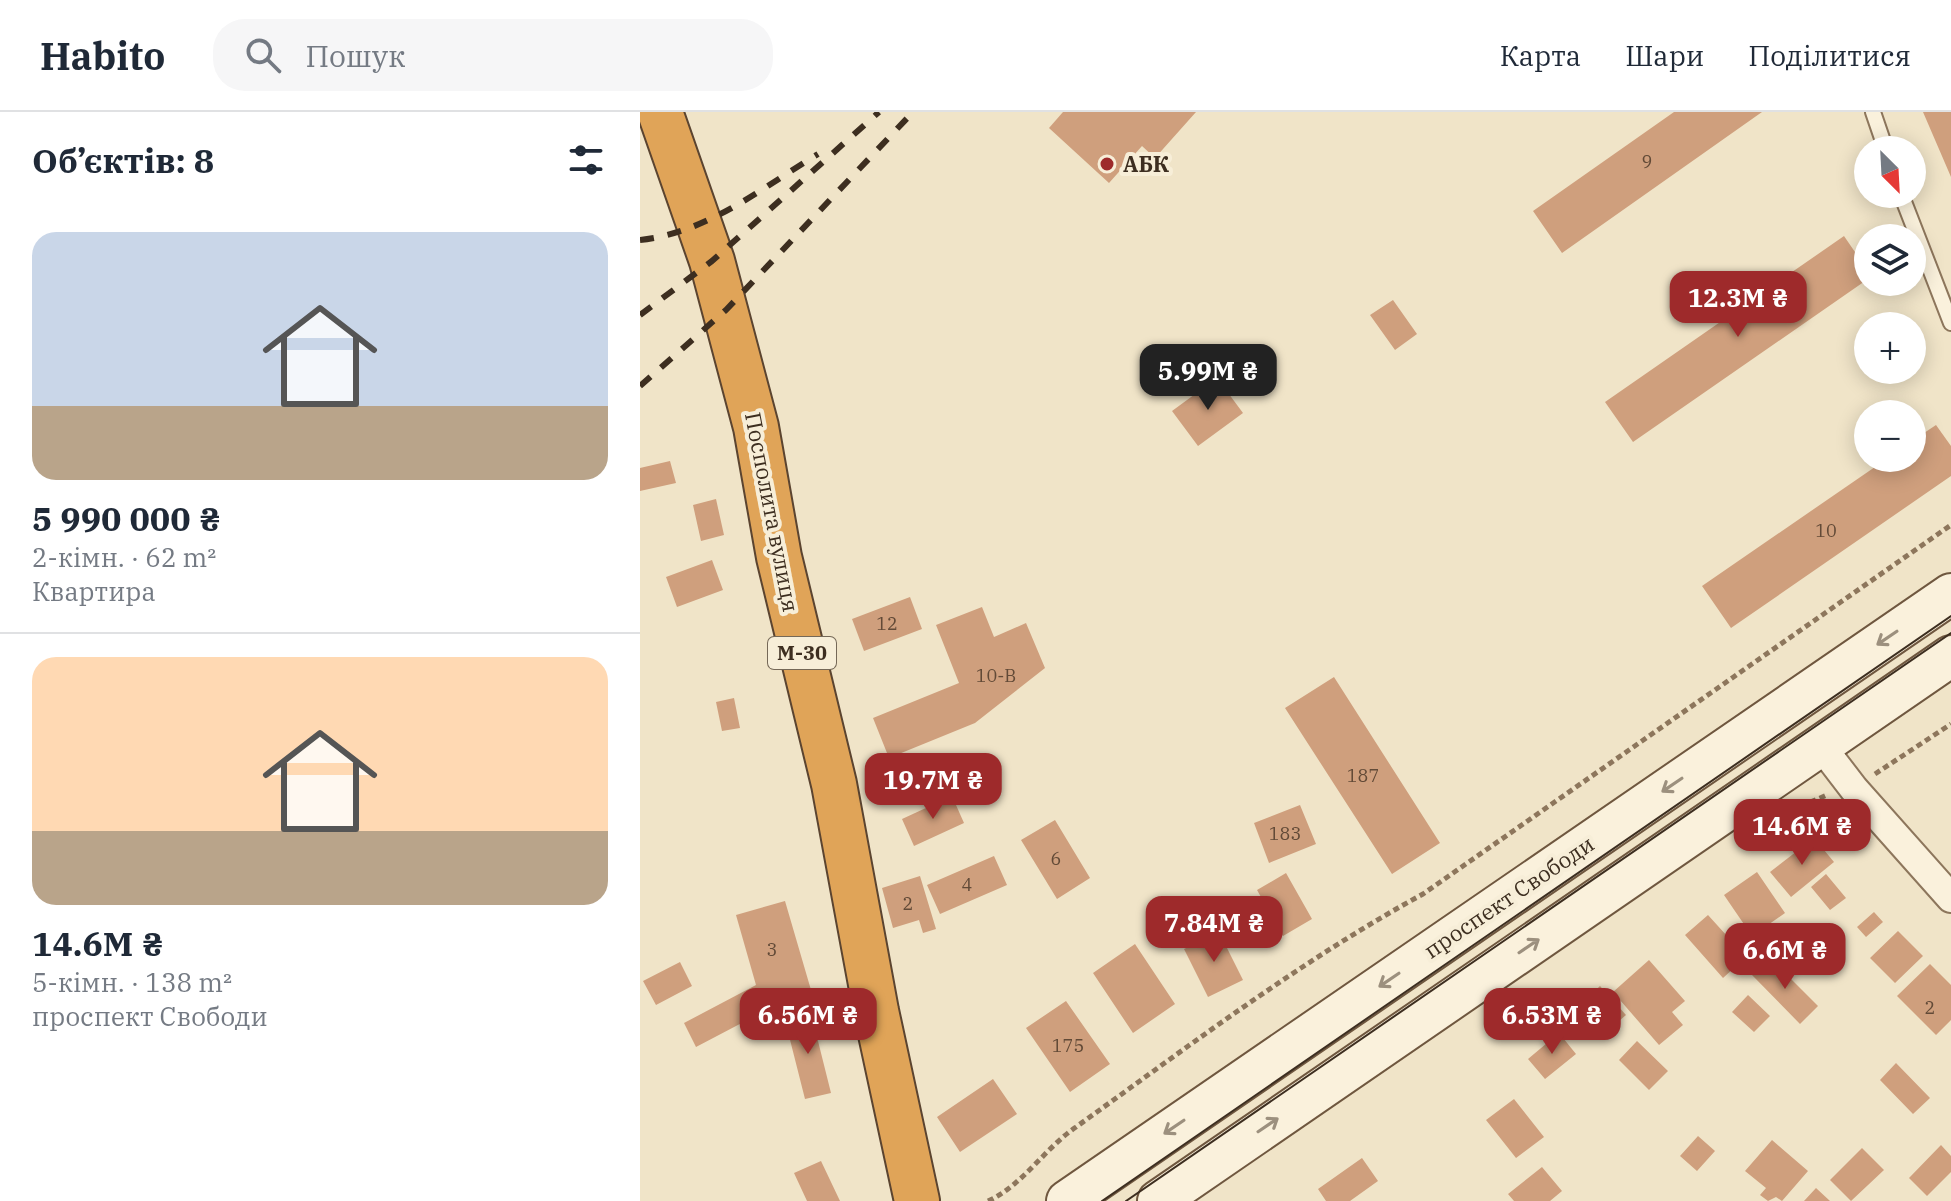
<!DOCTYPE html>
<html lang="uk">
<head>
<meta charset="utf-8">
<style>
	body { margin:0; font-family:"IBM Plex Serif",serif; background:#f6f6f7; color:#1f2937; height:100vh; display:flex; flex-direction:column; font-size:30px; white-space:nowrap }
	* { box-sizing:border-box; margin:0 }
	p { font-size:26px; color:#747a83 }
	.icon { flex:none; width:44px; height:44px; fill:none; stroke:currentColor; stroke-width:2; stroke-linecap:round; stroke-linejoin:round }
	.map { position:relative; flex:1; overflow:hidden }
	.sheet { display:flex; flex-direction:column; background:#fff; width:640px }
	.sheet>* { flex:none }
	.needle { width:52px; rotate:156deg }
	.fabs { position:absolute; left:1214px; top:24px; display:grid; gap:16px }
	.fabs a { display:grid; place-items:center; width:72px; height:72px; border-radius:50%; background:#fff; box-shadow:0 4px 20px #0003; font-size:40px }
	.price { position:absolute; translate:-50% -68px; padding:0 18px; border-radius:16px; background:#9e2a2b; color:#fff; font-size:26px; line-height:52px; filter:drop-shadow(0 2px 4px #0008) }
	.price::after { content:''; position:absolute; left:50%; top:48px; width:24px; height:18px; margin-left:-12px; background:inherit; clip-path:polygon(0 0,100% 0,50% 100%) }
	.price.current { background:#222; color:#fff }
	ul { padding:0; list-style:none }
	li { display:grid; align-content:center; gap:16px; height:424px; padding:0 32px }
	li+li { border-top:2px solid #e0e1e3 }
	li span { display:grid; place-items:center; height:248px; border-radius:24px; color:#555 }
	li>.icon { margin-inline-start:auto }
	span .icon { width:144px; height:144px; fill:#fffc; stroke-width:1 }
	li b { font-size:34px }
	h2 { display:flex; justify-content:space-between; align-items:center; height:96px; padding:0 32px; font-size:34px }
	header { display:flex; align-items:center; gap:48px; box-sizing:border-box; height:112px; padding:0 40px; background:#fff; border-bottom:2px solid #e0e1e3 }
	header strong { font-size:38px }
	nav { display:flex; gap:44px; margin-inline-start:auto; font-size:28px }
	.search { width:560px; height:72px; background:#f6f6f7; display:flex; align-items:center; gap:20px; box-sizing:border-box; padding:0 28px; border-radius:32px; color:#747a83; font-size:30px }
	main { display:flex; flex:1; min-height:0 }
	.map>svg:first-child { display:block }
	.building { fill:#cf9f7d }
	.lines { fill:none; stroke-linecap:round; stroke-linejoin:round }
	.lane-casing { stroke:#8d765c; stroke-width:18 }
	.street-casing { stroke:#8d765c; stroke-width:32 }
	.secondary-casing { stroke:#6f573f; stroke-width:44 }
	.highway-casing { stroke:#5b4430; stroke-width:48 }
	.path { stroke:#8d765c; stroke-width:5; stroke-dasharray:6 4; stroke-linecap:butt }
	.lane { stroke:#faf1dc; stroke-width:14 }
	.street { stroke:#faf1dc; stroke-width:28 }
	.secondary { stroke:#faf1dc; stroke-width:40 }
	.highway { stroke:#e0a458; stroke-width:44 }
	.tram { stroke:#3d2e20; stroke-width:2 }
	.rail { stroke:#3d2e20; stroke-width:6; stroke-dasharray:14 14; stroke-linecap:butt }
	.oneway { stroke:#9c907e }
	.poi-dot { fill:#9e2a2b; stroke:#f7eed8; stroke-width:3 }
	.labels { text-anchor:middle; stroke-width:8; stroke-linejoin:round; paint-order:stroke }
	.number-label { font-size:18px; fill:#624a37 }
	.shield { fill:#f7eed8; stroke:#756857; stroke-width:2 }
	.shield-label { font-size:20px; font-weight:bold; fill:#3d2e20 }
	.poi-label { font-size:22px; font-weight:bold; fill:#3d2e20; stroke:#f7eed8; text-anchor:start }
	.street-label { font-size:22px; fill:#3d2e20; stroke:#f7eed8 }
</style>
</head>
<body>
<header>
<strong>Habito</strong>
<div class="search"><svg class="icon" aria-label="search" viewBox="0 0 24 24"><circle cx="10" cy="10" r="6"/><path d="M15 15l6 6"/></svg>Пошук</div>
<nav><a>Карта</a><a>Шари</a><a>Поділитися</a></nav>
</header>
<main>
<section class="sheet">
<h2>Об’єктів: 8<svg class="icon" aria-label="filters" viewBox="0 0 24 24"><path d="M4 7h16M4 17h16"/><circle cx="9" cy="7" r="2"/><circle cx="15" cy="17" r="2"/></svg></h2>
<ul>
<li><span style="background:linear-gradient(#c9d6e8 70%,#b9a48a 0)"><svg class="icon" aria-label="home" viewBox="0 0 24 24"><path d="M3 11l9-7 9 7M6 9v11h12V9"/></svg></span><div><b>5 990 000 ₴</b><p>2-кімн. · 62 m²</p><p>Квартира</p></div></li>
<li><span style="background:linear-gradient(#ffd9b3 70%,#b9a48a 0)"><svg class="icon" aria-label="home" viewBox="0 0 24 24"><path d="M3 11l9-7 9 7M6 9v11h12V9"/></svg></span><div><b>14.6M ₴</b><p>5-кімн. · 138 m²</p><p>проспект Свободи</p></div></li>
</ul>
</section>
<div class="map">
<svg width="1311" height="1089" viewBox="0 0 1311 1089">
	<rect width="100%" height="100%" fill="#f0e4c8"/>
	<path class="building" d="M 423,0 L 556,0 L 515,46 L 502,34 L 469,71 L 409,16 Z
		M 1034,0 L 1122,0 L 922,141 L 893,99 Z
		M 1283,0 L 1311,0 L 1311,65 Z
		M 1204,124 L 1228,159 L 1228,167 L 993,330 L 965,290 Z
		M 753,188 L 777,222 L 755,238 L 730,203 Z
		M 577,266 L 603,301 L 558,334 L 532,299 Z
		M 1296,313 L 1311,334 L 1311,364 L 1091,516 L 1062,474 L 1248,346 L 1272,346 L 1272,329 Z
		M 30,349 L 36,371 L 0,379 L 0,356 Z
		M 76,387 L 84,423 L 61,429 L 53,393 Z
		M 72,448 L 83,478 L 37,495 L 26,465 Z
		M 270,485 L 282,517 L 224,539 L 212,507 Z
		M 342,495 L 354,525 L 386,511 L 405,556 L 335,611 L 249,646 L 233,606 L 319,571 L 296,513 Z
		M 694,565 L 800,731 L 752,762 L 645,596 Z
		M 94,586 L 100,616 L 82,619 L 76,590 Z
		M 312,684 L 324,711 L 274,734 L 262,707 Z
		M 660,693 L 676,732 L 629,751 L 614,711 Z
		M 415,708 L 450,766 L 417,787 L 381,728 Z
		M 1174,726 L 1194,750 L 1151,785 L 1130,760 Z
		M 354,744 L 367,773 L 300,802 L 287,773 Z
		M 1117,760 L 1145,801 L 1112,824 L 1084,783 Z
		M 646,761 L 672,807 L 643,824 L 617,778 Z
		M 1186,762 L 1206,786 L 1190,798 L 1171,775 Z
		M 280,764 L 296,817 L 283,821 L 279,808 L 253,816 L 242,776 Z
		M 145,789 L 171,878 L 134,889 L 136,893 L 56,935 L 44,911 L 116,873 L 96,803 Z
		M 1234,800 L 1243,810 L 1226,825 L 1217,815 Z
		M 1068,803 L 1106,845 L 1083,866 L 1045,823 Z
		M 1258,819 L 1283,844 L 1255,871 L 1230,846 Z
		M 579,820 L 603,868 L 568,885 L 544,837 Z
		M 495,832 L 535,892 L 493,921 L 453,861 Z
		M 1130,846 L 1178,894 L 1160,912 L 1112,863 Z
		M 1009,848 L 1045,889 L 1032,900 L 1043,913 L 1019,933 L 973,880 Z
		M 40,850 L 52,874 L 16,893 L 3,869 Z
		M 1290,852 L 1311,873 L 1311,908 L 1296,923 L 1257,884 Z
		M 960,874 L 986,903 L 964,922 L 939,894 Z
		M 1108,883 L 1130,904 L 1114,920 L 1092,900 Z
		M 426,889 L 470,952 L 430,980 L 386,916 Z
		M 171,901 L 191,981 L 165,987 L 145,908 Z
		M 919,921 L 936,942 L 905,967 L 888,947 Z
		M 997,929 L 1028,959 L 1009,978 L 979,948 Z
		M 1256,951 L 1290,986 L 1273,1002 L 1240,968 Z
		M 353,967 L 377,1002 L 320,1040 L 297,1005 Z
		M 874,987 L 904,1025 L 876,1046 L 846,1008 Z
		M 1058,1024 L 1075,1039 L 1057,1059 L 1040,1044 Z
		M 1132,1028 L 1168,1059 L 1142,1089 L 1136,1085 L 1128,1089 L 1120,1083 L 1126,1076 L 1105,1059 Z
		M 1301,1033 L 1311,1044 L 1311,1060 L 1287,1084 L 1269,1066 Z
		M 1222,1036 L 1244,1058 L 1211,1089 L 1190,1068 Z
		M 722,1046 L 738,1069 L 710,1089 L 686,1089 L 678,1077 Z
		M 181,1049 L 200,1089 L 167,1089 L 154,1061 Z
		M 902,1055 L 922,1079 L 910,1089 L 874,1089 L 868,1082 Z
		M 1176,1076 L 1190,1089 L 1164,1089 Z"/>
	<g class="lines">
		<defs>
			<path id="lane" d="M 1233,0 L 1246,38
				M 1261,82 L 1311,211"/>
			<path id="street" d="M 1181,634 L 1214,677 L 1311,786"/>
			<path id="secondary" d="M 427,1089 L 1311,482
				M 518,1089 L 1311,544"/>
			<path id="highway" d="M 20,0 L 72,149 L 116,315 L 139,445 L 194,672 L 236,899 L 277,1089"/>
		</defs>
		<use href="#lane" class="lane-casing"/>
		<use href="#street" class="street-casing"/>
		<use href="#secondary" class="secondary-casing"/>
		<use href="#highway" class="highway-casing"/>
		<path class="path" d="M 1235,662 L 1311,612
			M 1152,698 L 1187,683
			M 348,1089 C 382,1074 405,1036 436,1015 C 549,934 662,848 783,782 L 1311,413"/>
		<use href="#lane" class="lane"/>
		<use href="#street" class="street"/>
		<use href="#secondary" class="secondary"/>
		<use href="#highway" class="highway"/>
		<path class="tram" d="M 462,1089 L 1311,504
			M 486,1089 L 1311,521"/>
		<path class="rail" d="M 0,128 C 67,121 122,76 178,42
			M 0,203 L 72,149 L 239,0
			M 0,274 L 86,198 L 273,0"/>
	</g>
	<defs><path id="oneway-shaft" d="M-6 0H5M1.5-3L5.5 0L1.5 3" fill="none" stroke-width="1.6" stroke-linecap="round" stroke-linejoin="round" transform="scale(2)"/></defs>
	<g class="oneway">
		<use href="#oneway-shaft" transform="translate(1247 526) rotate(146)"/>
		<use href="#oneway-shaft" transform="translate(1032 673) rotate(146)"/>
		<use href="#oneway-shaft" transform="translate(889 834) rotate(-34)"/>
		<use href="#oneway-shaft" transform="translate(749 868) rotate(146)"/>
		<use href="#oneway-shaft" transform="translate(628 1013) rotate(-34)"/>
		<use href="#oneway-shaft" transform="translate(534 1015) rotate(146)"/>
	</g>
	<circle class="poi-dot" cx="467" cy="52" r="8"/>
	<g class="labels">
		<g class="number-label">
			<text x="1007" y="56">9</text>
			<text x="1186" y="425">10</text>
			<text x="247" y="518">12</text>
			<text x="356" y="570">10-В</text>
			<text x="723" y="670">187</text>
			<text x="645" y="728">183</text>
			<text x="416" y="753">6</text>
			<text x="327" y="779">4</text>
			<text x="268" y="798">2</text>
			<text x="132" y="844">3</text>
			<text x="1290" y="902">2</text>
			<text x="428" y="940">175</text>
		</g>
		<rect class="shield" x="128" y="525" width="68" height="32" rx="6"/>
		<g class="shield-label">
			<text x="162" y="548">М-30</text>
		</g>
		<g class="poi-label">
			<text x="483" y="60">АБК</text>
		</g>
		<g class="street-label">
			<text transform="translate(132 400) rotate(79)" y="8">Посполита вулиця</text>
			<text transform="translate(869 785) rotate(-34)" y="8">проспект Свободи</text>
		</g>
	</g>
</svg>
<div class="fabs">
<a><svg class="needle" viewBox="-14 -14 28 28"><path d="M0-13l5 13h-10z" fill="#e53935"/><path d="M0 13l5-13h-10z" fill="#747a83"/></svg></a>
<a><svg class="icon" aria-label="layers" viewBox="0 0 24 24"><path d="M12 4l9 5-9 5-9-5zM3 14l9 5 9-5"/></svg></a>
<a>+</a>
<a>−</a>
</div>
<b class="price" style="left:1098px;top:227px">12.3M ₴</b>
<b class="price current" style="left:568px;top:300px">5.99M ₴</b>
<b class="price" style="left:293px;top:709px">19.7M ₴</b>
<b class="price" style="left:1162px;top:755px">14.6M ₴</b>
<b class="price" style="left:574px;top:852px">7.84M ₴</b>
<b class="price" style="left:1145px;top:879px">6.6M ₴</b>
<b class="price" style="left:168px;top:944px">6.56M ₴</b>
<b class="price" style="left:912px;top:944px">6.53M ₴</b>
</div>
</main>
</body>
</html>
